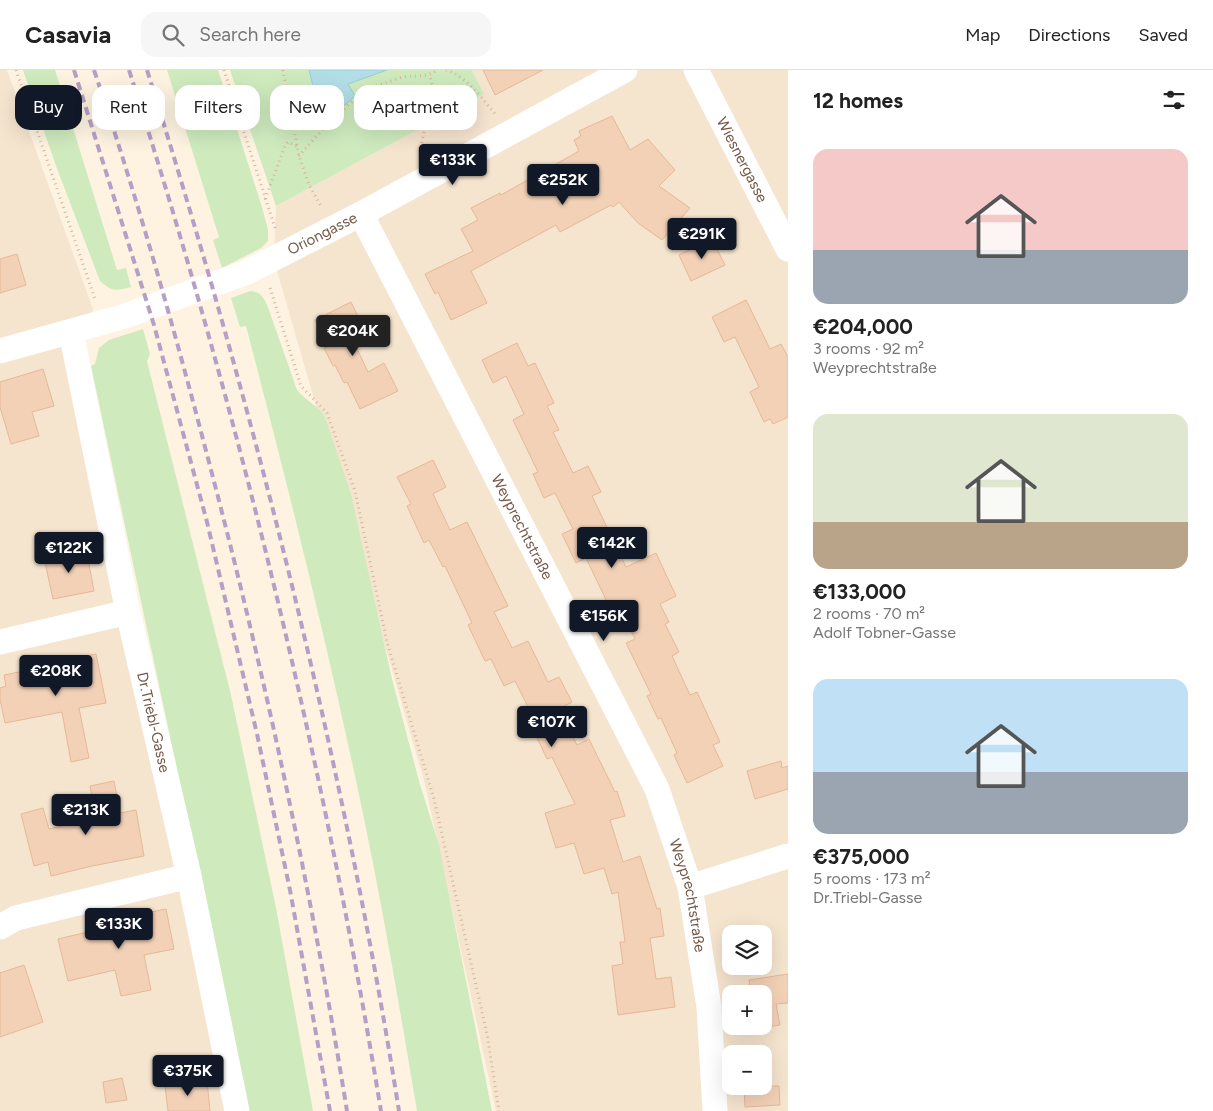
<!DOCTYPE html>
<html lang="en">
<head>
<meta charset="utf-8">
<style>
	body { margin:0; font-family:Figtree,sans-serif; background:#f6f6f6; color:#222; height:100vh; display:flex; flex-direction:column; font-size:19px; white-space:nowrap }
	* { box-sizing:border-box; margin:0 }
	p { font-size:16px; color:#767676 }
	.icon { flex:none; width:28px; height:28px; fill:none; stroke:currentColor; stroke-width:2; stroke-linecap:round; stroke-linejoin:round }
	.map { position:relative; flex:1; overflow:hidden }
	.drawer { display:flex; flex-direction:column; background:#fff; width:425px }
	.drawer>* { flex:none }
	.top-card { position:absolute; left:15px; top:15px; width:475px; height:45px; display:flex; gap:10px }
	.buttons { position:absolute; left:722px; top:855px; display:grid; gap:10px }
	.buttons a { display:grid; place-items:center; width:50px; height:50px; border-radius:10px; background:#fff; box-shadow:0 5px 20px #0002; font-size:25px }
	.price { position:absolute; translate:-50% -42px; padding:0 11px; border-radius:5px; background:#111827; color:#fff; font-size:16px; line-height:32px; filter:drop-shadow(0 1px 2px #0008) }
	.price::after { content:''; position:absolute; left:50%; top:30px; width:15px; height:11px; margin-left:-8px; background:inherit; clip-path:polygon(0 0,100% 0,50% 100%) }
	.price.current { background:#222; color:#fff }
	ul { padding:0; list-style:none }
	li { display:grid; align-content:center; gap:10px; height:265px; padding:0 25px }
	li span { display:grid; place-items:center; height:155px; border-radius:15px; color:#555 }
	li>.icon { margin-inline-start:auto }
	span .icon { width:90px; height:90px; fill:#fffc; stroke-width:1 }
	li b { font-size:21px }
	h2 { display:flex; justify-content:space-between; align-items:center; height:60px; padding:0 25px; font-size:21px }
	.pill { padding:0 18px; border-radius:15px; background:#fff; box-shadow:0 5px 20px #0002; font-size:18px; line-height:45px }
	.pill.current { background:#111827; color:#fff }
	header { display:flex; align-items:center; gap:30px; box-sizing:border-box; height:70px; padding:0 25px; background:#fff; border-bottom:1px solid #e0e0e0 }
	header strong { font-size:24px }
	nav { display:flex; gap:28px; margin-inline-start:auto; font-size:18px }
	.search { width:350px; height:45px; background:#f6f6f6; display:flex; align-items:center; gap:12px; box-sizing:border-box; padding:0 18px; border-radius:15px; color:#767676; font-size:19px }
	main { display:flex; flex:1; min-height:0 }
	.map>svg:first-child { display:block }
	.residential { fill:#f5e4ce; fill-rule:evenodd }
	.green { fill:#cfebbe }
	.water { fill:#b4dee7; stroke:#9acdd9 }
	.building { fill:#f3d1b7; stroke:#e6b896 }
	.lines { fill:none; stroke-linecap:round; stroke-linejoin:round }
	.path { stroke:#d8b49a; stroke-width:3; stroke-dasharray:1 4; stroke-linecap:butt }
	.minor { stroke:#fff; stroke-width:25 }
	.rail { stroke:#b59fc6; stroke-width:4; stroke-dasharray:8 5; stroke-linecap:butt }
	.labels { text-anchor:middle; stroke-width:4; stroke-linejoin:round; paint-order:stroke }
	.street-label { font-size:15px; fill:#745847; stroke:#fff6e7 }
</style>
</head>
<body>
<header>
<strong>Casavia</strong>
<div class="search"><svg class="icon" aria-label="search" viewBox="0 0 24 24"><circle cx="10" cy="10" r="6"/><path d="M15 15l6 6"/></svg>Search here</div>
<nav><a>Map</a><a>Directions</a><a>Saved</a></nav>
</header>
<main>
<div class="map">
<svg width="788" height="1041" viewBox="0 0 788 1041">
	<rect width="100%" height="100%" fill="#fdf3e0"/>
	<path class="residential" d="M 0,0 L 7,0 L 93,239 L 73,322 L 240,1041 L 0,1041 Z
		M 472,0 L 788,0 L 788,1041 L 496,1041 L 425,714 L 274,190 L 276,136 L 484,24 ZM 731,864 L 764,864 L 764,896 L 731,896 ZM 731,924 L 764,924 L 764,956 L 731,956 ZM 731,984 L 764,984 L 764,1016 L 731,1016 Z"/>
	<path class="green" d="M 23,0 L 55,0 L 117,200 L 126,198 L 131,217 C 116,221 112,222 100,211 L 56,96 Z
		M 167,0 L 218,0 L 262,137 L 268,160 L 268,171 L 261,178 L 222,198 L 213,170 L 219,167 Z
		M 230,0 L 472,0 L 484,24 L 276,136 Z
		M 250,221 C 262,221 265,230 269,240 L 297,320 C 305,330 319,336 325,347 L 351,424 L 392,609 L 419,711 L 439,775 L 492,1041 L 417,1041 C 400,940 383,839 362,739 C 328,577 288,416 246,256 L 240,257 L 231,228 Z
		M 143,259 L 150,284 L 147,291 L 231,625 L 276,838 L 313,1041 L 248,1041 L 186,742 L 91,296 L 95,294 L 99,278 L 109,270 Z"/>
	<path class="water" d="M 309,0 L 387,0 L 348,14 L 355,26 L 338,41 L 313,16 Z"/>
	<path class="building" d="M 483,0 L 543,0 L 495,25 Z
		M 612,46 L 630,80 L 648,69 L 675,100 L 659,116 L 690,138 L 662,170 L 638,153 L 619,132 L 613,137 L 611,135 L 560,162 L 556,155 L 471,201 L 487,233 L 451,250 L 438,222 L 435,224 L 425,204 L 473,181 L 461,159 L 478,150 L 471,138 L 500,123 L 501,125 L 579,81 L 574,70 L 581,66 L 579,61 Z
		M 712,169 L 725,195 L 691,211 L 679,185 Z
		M 17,184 L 26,215 L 0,223 L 0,189 Z
		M 746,230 L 770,279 L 781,274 L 788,287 L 788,347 L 773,354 L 770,349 L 764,352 L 750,322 L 759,317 L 735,267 L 724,272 L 712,247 Z
		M 351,232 L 364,259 L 351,266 L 368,302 L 384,293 L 398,321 L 360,339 L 347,312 L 344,313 L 335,295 L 333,296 L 324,278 L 329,276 L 315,250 Z
		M 517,273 L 528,296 L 535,293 L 554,333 L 547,336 L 559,360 L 553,362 L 573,403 L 588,396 L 601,422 L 592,426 L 626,497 L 656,483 L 676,526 L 660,534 L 669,552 L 665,554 L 679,582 L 672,586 L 690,625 L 697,622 L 720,672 L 713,675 L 723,696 L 687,713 L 674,685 L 677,683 L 661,648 L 658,649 L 647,626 L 651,624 L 626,573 L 635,569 L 617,532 L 609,536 L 586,488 L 576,493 L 562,464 L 573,459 L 555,423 L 544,428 L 533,404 L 538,402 L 513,350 L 524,344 L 506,306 L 493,313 L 482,290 Z
		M 43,299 L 54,336 L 32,342 L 39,366 L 11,374 L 0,337 L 0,312 Z
		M 433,390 L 446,417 L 433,424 L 450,460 L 467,452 L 508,536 L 494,542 L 512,578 L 528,571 L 548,612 L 559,607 L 572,632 L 559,639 L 577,675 L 589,669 L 615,722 L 617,721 L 625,746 L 610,750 L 623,792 L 640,786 L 657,839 L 660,838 L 664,866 L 650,868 L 656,909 L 671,907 L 675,937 L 618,945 L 612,896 L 623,894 L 620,872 L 625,872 L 618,822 L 612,824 L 604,798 L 584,804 L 574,773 L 556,778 L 545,743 L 575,734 L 552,687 L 547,689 L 539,672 L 530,653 L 535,651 L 515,611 L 504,616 L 491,589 L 485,591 L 468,555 L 472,553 L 445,496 L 443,497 L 429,470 L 424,473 L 407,436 L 411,434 L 397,407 Z
		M 86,479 L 94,521 L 53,529 L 44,488 Z
		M 96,584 L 106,633 L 79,638 L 89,688 L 71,692 L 62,642 L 5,653 L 0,629 L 0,618 L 6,616 L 4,605 L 59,594 L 59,592 Z
		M 781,691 L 782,698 L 788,696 L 788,719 L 755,729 L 747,701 Z
		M 114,711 L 120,743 L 136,740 L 144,786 L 92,796 L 51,806 L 48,792 L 34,796 L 21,744 L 43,738 L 49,759 L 93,749 L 96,748 L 90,716 Z
		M 166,839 L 174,879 L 144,885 L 151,920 L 121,926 L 115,900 L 68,911 L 58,869 L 122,854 L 120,848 Z
		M 24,895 L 43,952 L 0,967 L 0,903 Z
		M 788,904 L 788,933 L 776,934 L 780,955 L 756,959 L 756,956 L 764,956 L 764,924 L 751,924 L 749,910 Z
		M 122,1008 L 127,1030 L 106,1033 L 103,1012 Z
		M 207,1011 L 210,1041 L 168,1041 L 165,1016 Z
		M 744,1016 L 779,1016 L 780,1035 L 745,1037 Z"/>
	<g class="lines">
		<path class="path" d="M 16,0 L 95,229
			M 224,0 L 276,161
			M 283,0 L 299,86 L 309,115 L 322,138
			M 446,0 C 466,6 482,28 495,44
			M 424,82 L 421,76 L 433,21 L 430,5
			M 299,86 C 319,63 346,32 374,17 C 381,14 388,12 396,9 C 410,3 424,10 437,0
			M 265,129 L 285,76 L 288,72 L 297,76
			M 270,218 L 301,316 L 327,343 L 355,421 L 387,572 L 434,729 L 487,964 L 499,1041"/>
		<g class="minor">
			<path id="s1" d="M 696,0 L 788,179"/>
			<path id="s2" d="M 361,144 L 657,719 L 690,817 L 709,937 L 715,1041"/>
			<path id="s3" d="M 71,262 L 128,542 L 189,806 L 237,1041"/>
			<path id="s4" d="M 0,281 L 122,247 L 245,203 L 361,144 L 625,0"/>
			<path d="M 0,572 L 128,542"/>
			<path d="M 690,817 L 788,786"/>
			<path d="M 0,857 L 16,848 L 189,806"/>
		</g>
		<path class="rail" d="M 74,0 L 154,255 L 207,452 L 257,664 L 290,820 L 330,1041
			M 94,0 C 136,124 172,251 205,377 C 263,596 311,818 347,1041
			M 129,0 C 238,341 323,688 381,1041
			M 147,0 C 254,341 343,688 399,1041"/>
	</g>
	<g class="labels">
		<g class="street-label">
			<text dy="5" stroke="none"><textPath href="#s1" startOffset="101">Wiesnergasse</textPath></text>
			<text dy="5" stroke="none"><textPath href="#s4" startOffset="344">Oriongasse</textPath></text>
			<text dy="5" stroke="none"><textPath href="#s2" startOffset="352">Weyprechtstraße</textPath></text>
			<text dy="5" stroke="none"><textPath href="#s3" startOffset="399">Dr.Triebl-Gasse</textPath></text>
			<text dy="5" stroke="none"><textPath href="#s2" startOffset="758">Weyprechtstraße</textPath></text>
		</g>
	</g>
</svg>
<div class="buttons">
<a><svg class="icon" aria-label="layers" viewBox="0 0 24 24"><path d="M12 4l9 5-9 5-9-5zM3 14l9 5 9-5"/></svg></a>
<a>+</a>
<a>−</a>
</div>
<b class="price" style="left:453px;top:116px">€133K</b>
<b class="price" style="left:563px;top:136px">€252K</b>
<b class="price" style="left:702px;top:190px">€291K</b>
<b class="price current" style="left:353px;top:287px">€204K</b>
<b class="price" style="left:612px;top:499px">€142K</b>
<b class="price" style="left:69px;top:504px">€122K</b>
<b class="price" style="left:604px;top:572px">€156K</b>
<b class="price" style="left:56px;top:627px">€208K</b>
<b class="price" style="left:552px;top:678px">€107K</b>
<b class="price" style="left:86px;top:766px">€213K</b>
<b class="price" style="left:119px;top:880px">€133K</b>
<b class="price" style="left:188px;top:1027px">€375K</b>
<div class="top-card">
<a class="pill current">Buy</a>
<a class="pill">Rent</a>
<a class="pill">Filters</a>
<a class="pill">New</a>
<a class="pill">Apartment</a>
</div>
</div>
<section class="drawer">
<h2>12 homes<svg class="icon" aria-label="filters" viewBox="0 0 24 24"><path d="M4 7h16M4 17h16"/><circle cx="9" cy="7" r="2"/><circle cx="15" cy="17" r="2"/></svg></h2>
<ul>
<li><span style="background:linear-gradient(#f6c9c9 65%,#9aa5b1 0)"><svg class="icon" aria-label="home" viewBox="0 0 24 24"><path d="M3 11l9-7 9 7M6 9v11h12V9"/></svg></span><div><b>€204,000</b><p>3 rooms · 92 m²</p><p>Weyprechtstraße</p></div></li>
<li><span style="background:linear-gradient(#dfe7d0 70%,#b9a48a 0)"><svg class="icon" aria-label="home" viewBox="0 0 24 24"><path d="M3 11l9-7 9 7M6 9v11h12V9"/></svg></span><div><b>€133,000</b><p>2 rooms · 70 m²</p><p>Adolf Tobner-Gasse</p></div></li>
<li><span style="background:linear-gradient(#bfe0f5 60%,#9aa5b1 0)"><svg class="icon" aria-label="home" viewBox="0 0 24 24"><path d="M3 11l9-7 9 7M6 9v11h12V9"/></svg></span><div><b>€375,000</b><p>5 rooms · 173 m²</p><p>Dr.Triebl-Gasse</p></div></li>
</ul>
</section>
</main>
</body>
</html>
